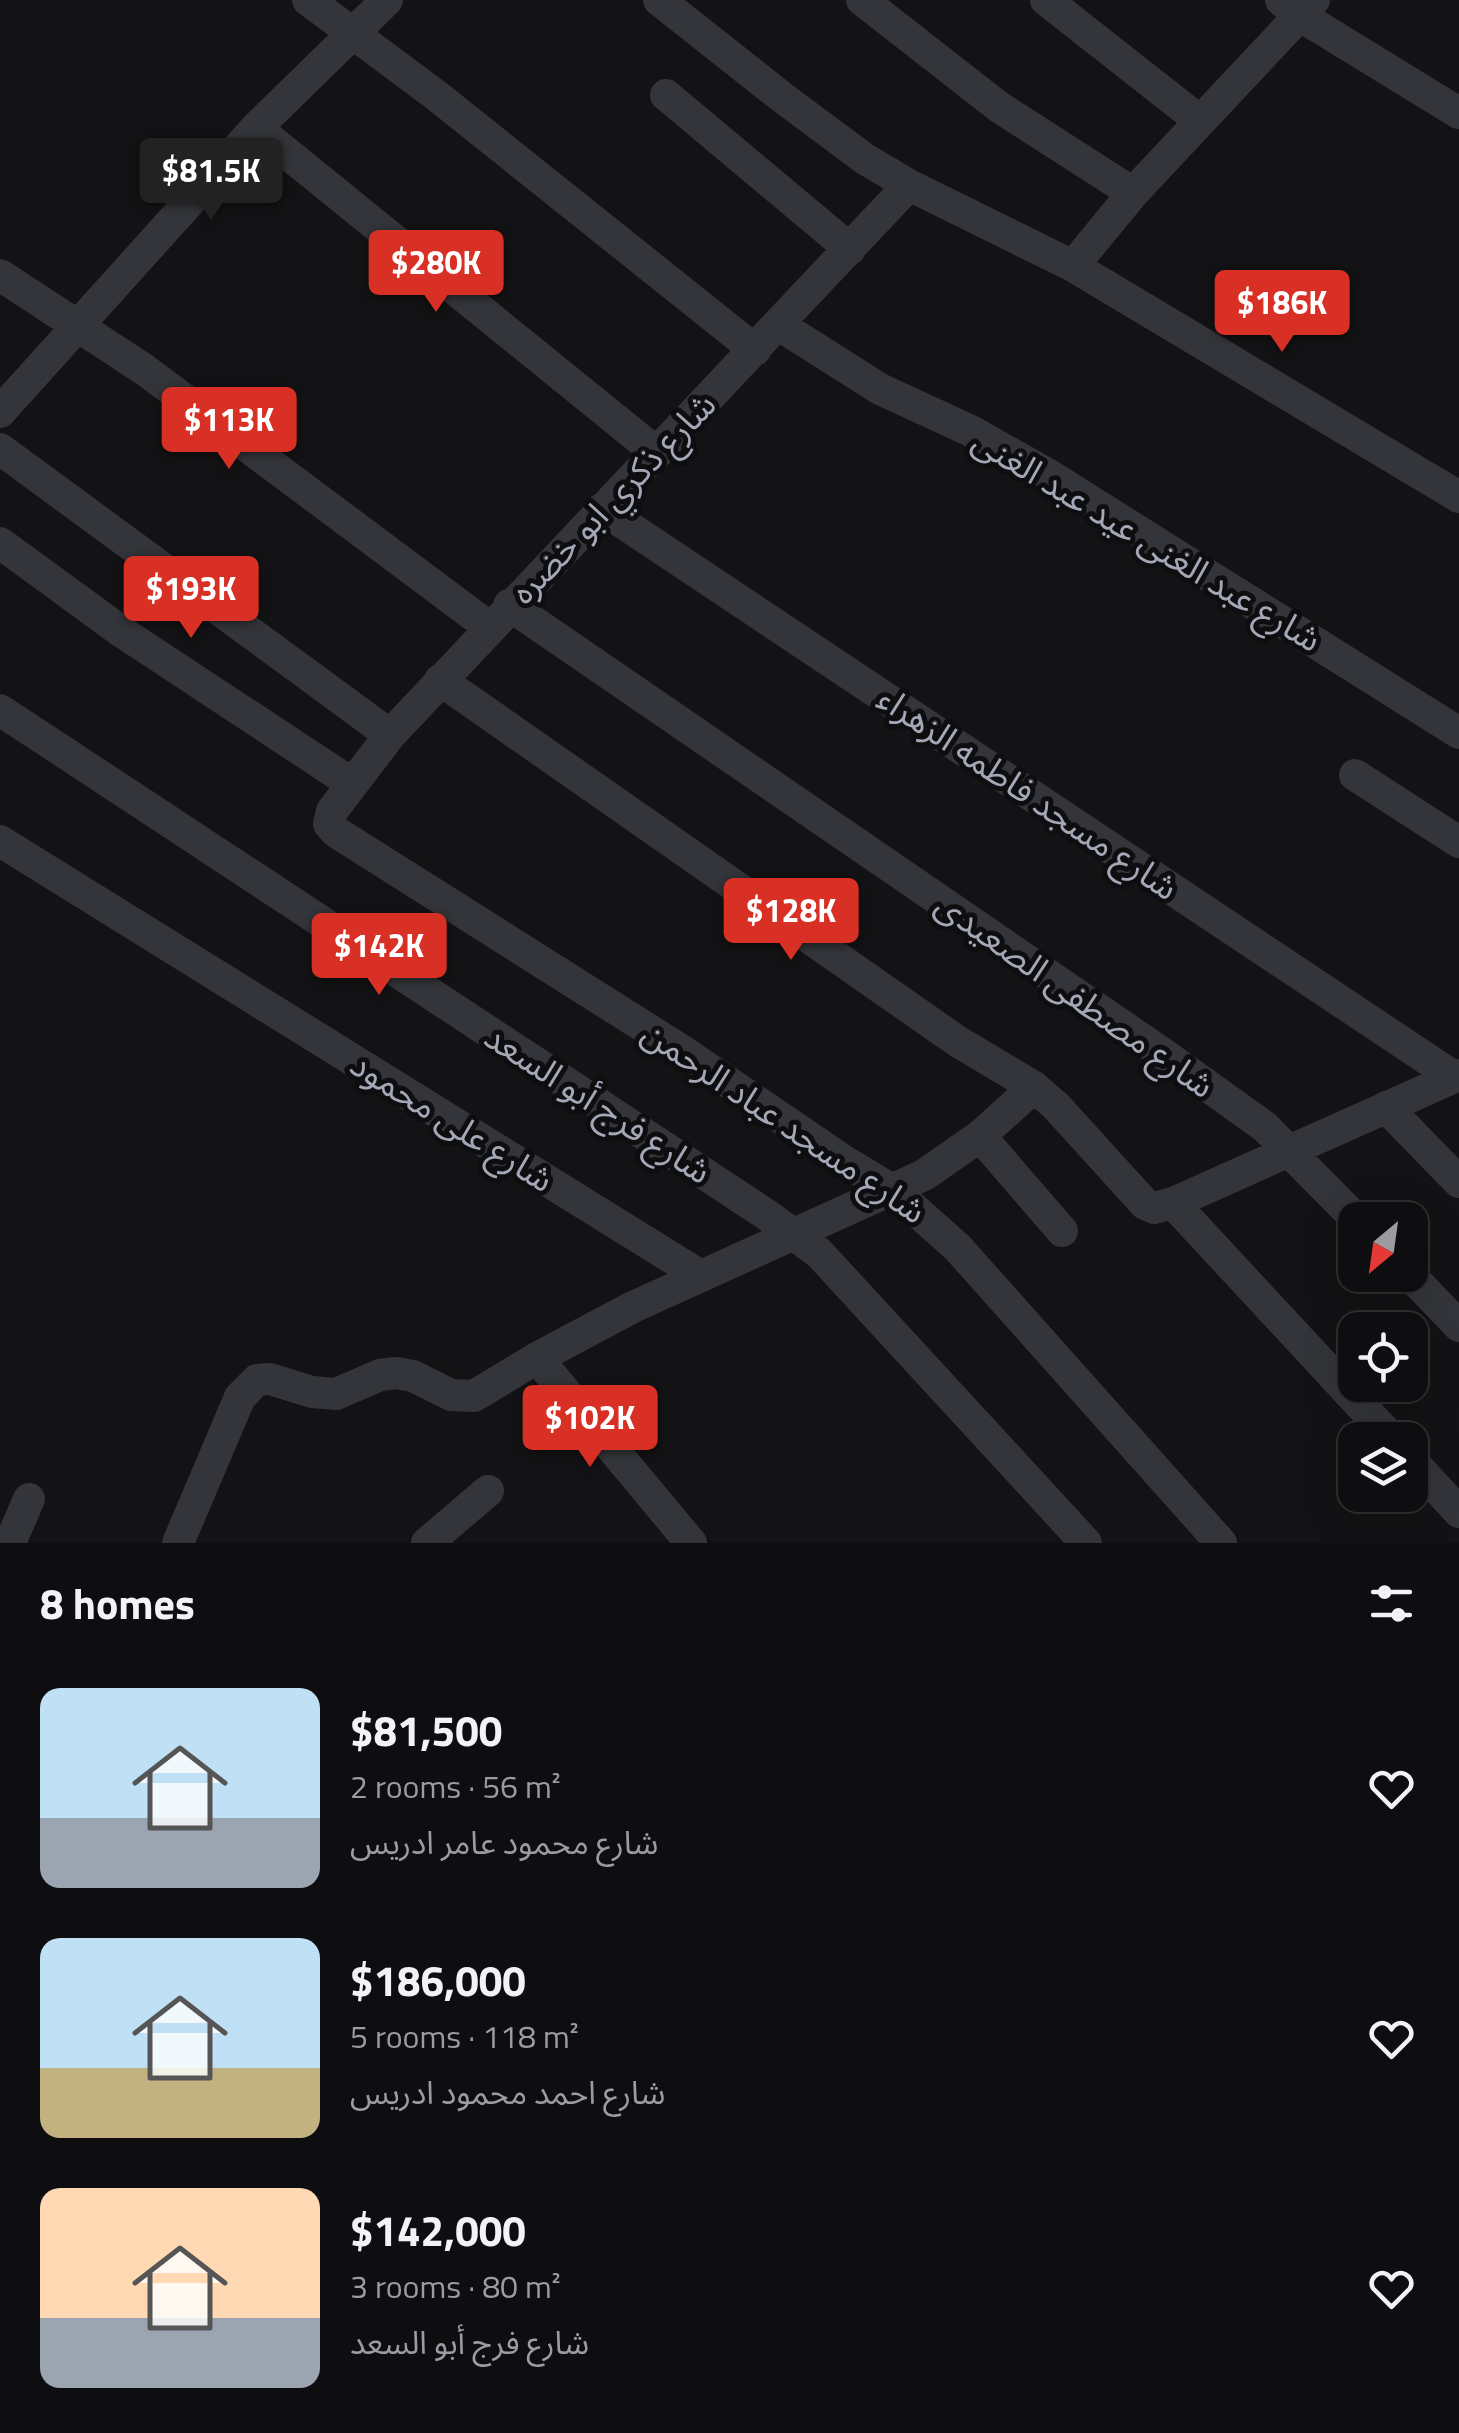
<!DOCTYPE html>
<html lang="en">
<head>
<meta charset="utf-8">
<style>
	body { margin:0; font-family:"Titillium Web","Noto Sans Arabic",sans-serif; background:#1c1c1e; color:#f1f3f6; height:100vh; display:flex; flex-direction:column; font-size:38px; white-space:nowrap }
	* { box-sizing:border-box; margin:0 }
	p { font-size:32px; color:#9b9c9f }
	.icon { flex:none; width:55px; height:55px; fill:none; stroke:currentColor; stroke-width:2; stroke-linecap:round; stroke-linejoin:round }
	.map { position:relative; height:1543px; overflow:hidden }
	.details { display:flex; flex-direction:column; background:#0e0e10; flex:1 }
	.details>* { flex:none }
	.needle { width:65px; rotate:209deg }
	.fabs { position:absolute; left:1338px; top:1202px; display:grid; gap:20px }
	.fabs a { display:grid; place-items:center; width:90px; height:90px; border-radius:20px; background:#0e0e10; box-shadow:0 10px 40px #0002,0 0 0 2px #2e2e30; font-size:50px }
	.price { position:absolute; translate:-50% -85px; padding:0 22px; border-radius:10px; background:#d93025; color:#fff; font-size:32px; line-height:65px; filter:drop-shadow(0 2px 5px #0008) }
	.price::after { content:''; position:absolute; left:50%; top:60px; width:30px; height:22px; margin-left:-15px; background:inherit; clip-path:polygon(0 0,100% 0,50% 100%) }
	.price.current { background:#222; color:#fff }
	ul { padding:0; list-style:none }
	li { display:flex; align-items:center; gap:30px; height:250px; padding:0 40px }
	li span { display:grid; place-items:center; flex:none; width:280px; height:200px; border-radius:20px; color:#555 }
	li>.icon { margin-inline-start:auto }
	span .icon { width:120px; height:120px; fill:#fffc; stroke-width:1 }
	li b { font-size:42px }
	h2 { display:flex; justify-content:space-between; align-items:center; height:120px; padding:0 40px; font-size:42px }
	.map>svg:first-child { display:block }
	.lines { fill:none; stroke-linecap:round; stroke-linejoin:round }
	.minor { stroke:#34353a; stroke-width:32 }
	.labels { text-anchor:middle; stroke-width:10; stroke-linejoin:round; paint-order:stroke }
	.street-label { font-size:35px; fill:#a4a8b6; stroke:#0e0e10 }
</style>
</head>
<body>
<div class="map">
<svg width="1459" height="1543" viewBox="0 0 1459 1543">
	<rect width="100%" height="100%" fill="#131315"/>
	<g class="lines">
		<path class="minor" d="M 308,0 L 437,96 L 755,350
			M 659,0 L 783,98 L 865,159 L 909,185 L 1073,266 L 1459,497
			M 862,0 L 999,107 L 1133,193
			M 1046,0 L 1200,121
			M 1281,0 L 1299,15 L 1459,113
			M 666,95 L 850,249
			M 256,128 L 657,453
			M 909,185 L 390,735 L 332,811 L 329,824 L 336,832 L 684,1052 L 844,1161 L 894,1191 L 957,1247 L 1221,1543
			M 1073,266 L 1133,193 L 1314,0
			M 0,275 L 145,370 L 489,627
			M 779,325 L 880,389 L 971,431 L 1049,475 L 1459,733
			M 0,412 L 256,128 L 387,0
			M 0,449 L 390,735
			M 602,509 L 1454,1077
			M 0,543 L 122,632 L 351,783
			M 509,605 L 1162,1053 L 1265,1127 L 1357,1220
			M 440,680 L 957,1041 L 1034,1087 L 1056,1106 L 1145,1204 L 1154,1208 L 1173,1203 L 1459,1075
			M 0,710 L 767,1215 L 819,1253 L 1086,1543
			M 1355,775 L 1459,842
			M 0,841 L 701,1276
			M 1386,1107 L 1459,1182
			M 980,1136 L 1062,1231
			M 1173,1203 L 1393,1440
			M 1410,1275 L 1459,1326
			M 537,1358 L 691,1543
			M 1410,1459 L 1459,1512
			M 10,1543 L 29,1499
			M 178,1543 L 240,1397 L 257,1380 L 270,1379 L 312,1392 L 336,1394 L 380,1375 L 396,1373 L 413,1376 L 451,1395 L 474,1396 L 537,1358 L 633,1307 L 924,1175 L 980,1136 L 1034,1087
			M 427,1543 L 488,1491"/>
	</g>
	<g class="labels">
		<g class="street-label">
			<text transform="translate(613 498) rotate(-46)" y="12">شارع ذكري ابو خضره</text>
			<text transform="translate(1147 540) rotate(31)" y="12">شارع عبد الغنى عيد عبد الغنى</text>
			<text transform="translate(1028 793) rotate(34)" y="12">شارع مسجد فاطمه الزهراء</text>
			<text transform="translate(1075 995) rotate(35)" y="12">شارع مصطفى الصعيدى</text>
			<text transform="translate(598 1104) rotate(33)" y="12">شارع فرج أبو السعد</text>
			<text transform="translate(452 1122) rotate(32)" y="12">شارع على محمود</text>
			<text transform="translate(784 1122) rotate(34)" y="12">شارع مسجد عباد الرحمن</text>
		</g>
	</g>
</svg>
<div class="fabs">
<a><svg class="needle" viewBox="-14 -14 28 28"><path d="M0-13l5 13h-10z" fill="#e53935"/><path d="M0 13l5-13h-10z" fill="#9b9c9f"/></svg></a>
<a><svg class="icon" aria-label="locate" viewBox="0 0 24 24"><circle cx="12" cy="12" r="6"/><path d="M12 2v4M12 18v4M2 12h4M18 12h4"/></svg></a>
<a><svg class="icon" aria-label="layers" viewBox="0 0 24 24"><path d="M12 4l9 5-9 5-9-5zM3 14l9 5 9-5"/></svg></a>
</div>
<b class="price current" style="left:211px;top:223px">$81.5K</b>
<b class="price" style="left:436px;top:315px">$280K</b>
<b class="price" style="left:1282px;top:355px">$186K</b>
<b class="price" style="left:229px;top:472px">$113K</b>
<b class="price" style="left:191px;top:641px">$193K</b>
<b class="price" style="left:791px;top:963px">$128K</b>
<b class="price" style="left:379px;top:998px">$142K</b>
<b class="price" style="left:590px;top:1470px">$102K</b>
</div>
<section class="details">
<h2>8 homes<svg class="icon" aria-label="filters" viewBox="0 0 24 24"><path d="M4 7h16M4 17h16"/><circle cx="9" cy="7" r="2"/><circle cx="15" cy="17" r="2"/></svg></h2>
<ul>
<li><span style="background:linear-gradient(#bfe0f5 65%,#9aa5b1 0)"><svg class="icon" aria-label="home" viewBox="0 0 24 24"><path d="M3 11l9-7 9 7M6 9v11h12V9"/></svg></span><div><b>$81,500</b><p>2 rooms · 56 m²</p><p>شارع محمود عامر ادريس</p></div><svg class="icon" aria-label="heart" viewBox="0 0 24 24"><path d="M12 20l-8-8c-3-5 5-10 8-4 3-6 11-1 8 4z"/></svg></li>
<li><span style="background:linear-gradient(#bfe0f5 65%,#c2b280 0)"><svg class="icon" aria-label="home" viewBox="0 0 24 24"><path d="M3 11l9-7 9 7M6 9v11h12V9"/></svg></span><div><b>$186,000</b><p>5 rooms · 118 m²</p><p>شارع احمد محمود ادريس</p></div><svg class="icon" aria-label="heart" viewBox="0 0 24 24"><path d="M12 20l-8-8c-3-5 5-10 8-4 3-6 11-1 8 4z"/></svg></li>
<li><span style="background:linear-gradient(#ffd9b3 65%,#9aa5b1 0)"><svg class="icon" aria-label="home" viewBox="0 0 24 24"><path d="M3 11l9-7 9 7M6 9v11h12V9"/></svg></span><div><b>$142,000</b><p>3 rooms · 80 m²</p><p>شارع فرج أبو السعد</p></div><svg class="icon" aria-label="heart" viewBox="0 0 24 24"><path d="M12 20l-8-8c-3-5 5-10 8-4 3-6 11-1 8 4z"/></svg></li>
</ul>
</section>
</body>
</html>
